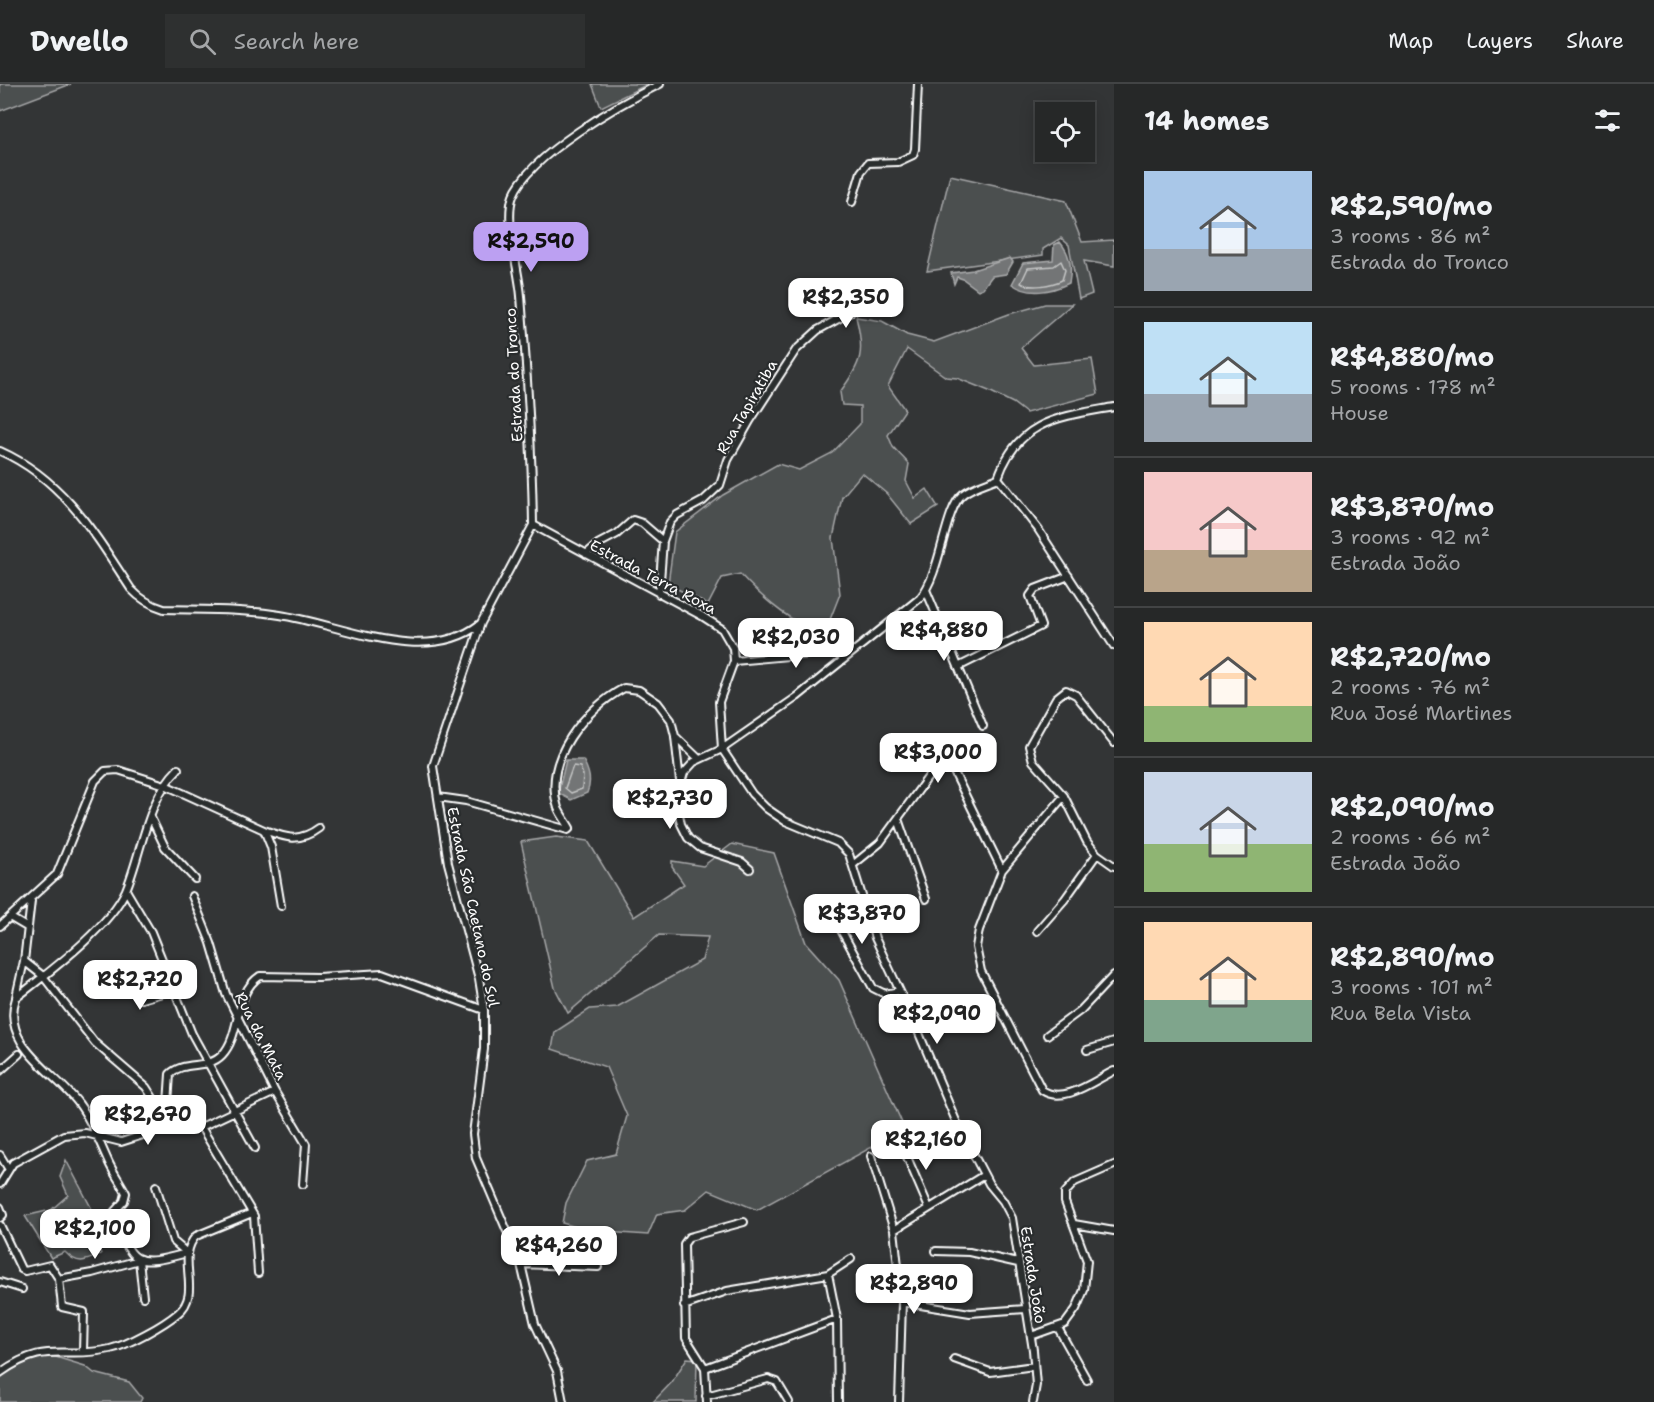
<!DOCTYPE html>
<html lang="en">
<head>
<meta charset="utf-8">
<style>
	body { margin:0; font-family:"Shantell Sans",sans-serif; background:#2e3030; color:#f1f3f6; height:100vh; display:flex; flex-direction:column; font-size:22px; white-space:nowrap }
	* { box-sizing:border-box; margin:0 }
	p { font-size:20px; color:#a4a6a8 }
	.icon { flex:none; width:33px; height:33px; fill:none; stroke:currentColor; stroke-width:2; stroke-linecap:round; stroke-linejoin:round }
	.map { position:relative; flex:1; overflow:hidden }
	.details { display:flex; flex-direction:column; background:#262828; width:540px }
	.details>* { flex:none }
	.controls { position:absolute; left:1035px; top:18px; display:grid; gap:12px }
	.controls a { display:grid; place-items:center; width:60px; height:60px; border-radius:0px; background:#262828; box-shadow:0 3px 15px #0003,0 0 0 2px #424445; font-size:30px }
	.price { position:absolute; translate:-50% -51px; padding:0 14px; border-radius:12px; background:#fff; color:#222; font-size:20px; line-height:39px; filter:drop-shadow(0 2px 3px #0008) }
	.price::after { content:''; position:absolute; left:50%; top:36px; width:18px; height:14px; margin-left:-9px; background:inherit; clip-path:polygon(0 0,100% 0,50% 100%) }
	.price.on { background:#bca0f2; color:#111 }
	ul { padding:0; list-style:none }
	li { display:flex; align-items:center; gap:18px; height:150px; padding:0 30px }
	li+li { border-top:2px solid #424445 }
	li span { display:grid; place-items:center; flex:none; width:168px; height:120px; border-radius:0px; color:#555 }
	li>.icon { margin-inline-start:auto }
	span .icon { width:72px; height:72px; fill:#fffc; stroke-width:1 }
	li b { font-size:26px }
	h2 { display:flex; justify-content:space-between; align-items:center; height:72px; padding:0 30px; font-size:26px }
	header { display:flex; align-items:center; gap:36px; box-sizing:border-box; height:84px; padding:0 30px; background:#262828; border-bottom:2px solid #424445 }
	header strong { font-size:28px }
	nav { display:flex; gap:33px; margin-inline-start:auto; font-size:21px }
	.search { width:420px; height:54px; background:#2e3030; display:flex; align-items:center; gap:15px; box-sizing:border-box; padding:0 21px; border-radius:0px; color:#a4a6a8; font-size:22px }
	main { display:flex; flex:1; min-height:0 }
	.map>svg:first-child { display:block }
	.green { fill:#4c4f50; stroke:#a6a7a8; stroke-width:1.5 }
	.water { fill:#737576; stroke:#abacad; stroke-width:1.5 }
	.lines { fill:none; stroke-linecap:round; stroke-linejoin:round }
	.shore { stroke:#c7c8c8; stroke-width:1.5 }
	.street-casing { stroke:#fff; stroke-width:10 }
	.street { stroke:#2a2d2e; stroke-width:6 }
	.labels { text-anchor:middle; stroke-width:4.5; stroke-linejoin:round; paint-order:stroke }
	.street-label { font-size:15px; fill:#fff; stroke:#2a2d2e }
</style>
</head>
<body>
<header>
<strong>Dwello</strong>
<div class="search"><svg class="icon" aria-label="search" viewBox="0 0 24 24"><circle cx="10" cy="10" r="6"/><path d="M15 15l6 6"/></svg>Search here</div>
<nav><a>Map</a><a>Layers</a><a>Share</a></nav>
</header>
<main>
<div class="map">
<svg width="1114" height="1318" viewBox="0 0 1114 1318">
	<rect width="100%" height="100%" fill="#333536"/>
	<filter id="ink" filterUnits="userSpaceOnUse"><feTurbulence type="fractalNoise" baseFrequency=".0167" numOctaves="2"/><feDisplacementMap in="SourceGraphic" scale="12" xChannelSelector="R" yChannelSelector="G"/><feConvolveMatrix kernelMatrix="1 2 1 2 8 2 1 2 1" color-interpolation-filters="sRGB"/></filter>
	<g filter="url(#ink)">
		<path class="green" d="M 0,0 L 71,0 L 0,27 Z
			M 592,0 L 648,0 L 601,23 Z
			M 950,91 L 1066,117 L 1082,158 L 1114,156 L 1114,182 L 1084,177 L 1092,210 L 1079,215 L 1069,161 L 1061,154 L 1043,165 L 1043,171 L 927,187 Z
			M 1045,220 L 1072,220 L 1021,264 L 1034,281 L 1092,275 L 1098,310 L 1026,329 L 1013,319 L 989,307 L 957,294 L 946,293 L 907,265 L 888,302 L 905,326 L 888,351 L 893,363 L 909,380 L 906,397 L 915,414 L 927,405 L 938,423 L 911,440 L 887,410 L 862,389 L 842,413 L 833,454 L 840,510 L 824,551 C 791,539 763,515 740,490 L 722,494 L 708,521 L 668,500 L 675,448 L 723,411 L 778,380 L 799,386 L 832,369 L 860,340 L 860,322 L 842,321 L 840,308 C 862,279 865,268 856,233 L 882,237 L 907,251 L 934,258 L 1009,230 Z
			M 556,753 L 588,757 L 634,833 L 684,800 L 672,783 L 672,777 L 703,782 L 732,760 L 774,769 L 806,859 L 839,896 L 902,1039 L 874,1062 L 757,1126 L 709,1106 L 685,1126 L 657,1130 L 648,1151 L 591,1147 L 562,1139 L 566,1119 L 587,1077 L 616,1070 L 627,1032 L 606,983 L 552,965 L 555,948 L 590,925 L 617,923 L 702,876 L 708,853 L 659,851 L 568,929 L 555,904 L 521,758 Z
			M 66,1076 L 104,1148 L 97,1157 L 101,1170 C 86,1177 78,1182 65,1168 L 51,1174 L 25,1132 L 51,1126 L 68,1111 L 60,1093 Z
			M 46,1270 L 85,1282 L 94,1289 L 129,1298 L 142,1314 L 140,1318 L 0,1318 L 0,1295 L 11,1283 Z
			M 687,1274 L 697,1275 L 696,1318 L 653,1318 L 672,1298 Z"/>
		<path class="water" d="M 1060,158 C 1071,171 1072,184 1069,199 C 1051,208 1029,212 1012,200 L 1023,179 L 1053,176 L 1054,161 Z
			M 1010,174 L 1013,178 L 1006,190 L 992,192 L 983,204 L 978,206 L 963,195 L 957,193 L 954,200 L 951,189 L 973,186 Z
			M 566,676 L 583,676 C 589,687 592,697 587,709 L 571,716 L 558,709 Z"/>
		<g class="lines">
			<path class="shore" d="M 1061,177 L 1065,186 L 1062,196 C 1052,201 1031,205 1021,199 L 1028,184 L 1054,182 Z
				M 573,682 L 580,683 L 583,691 L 582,705 L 571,709 L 565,704 Z"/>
			<defs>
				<path id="street" d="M 852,118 L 861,88 L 868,79 L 898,78 L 913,71 L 915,65 L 918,0
					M 0,367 C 63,395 95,450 131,505 C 141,516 151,521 164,525 C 203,526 242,525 280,531 C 340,540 425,583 480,540
					M 998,394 L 1038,445 L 1114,562
					M 998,394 C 1018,336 1059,333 1114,323
					M 533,441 L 702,532 L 722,545 L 733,564 L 734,577 L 719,618 L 722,665 L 752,710 L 766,724 L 785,737 L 838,759 L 849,770 L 875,854 L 913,935 L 956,1037 L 989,1100 L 1003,1117 L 1012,1134 L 1033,1266 L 1036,1301 L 1033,1318
					M 533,441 L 481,539 L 433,682 L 448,779 L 479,895 L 484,926 L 484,965 L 473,1050 L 476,1074 L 521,1180 L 535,1240 L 557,1287 L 563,1318
					M 533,441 C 532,365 527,288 521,212 C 519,186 504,136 513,112 C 529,71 621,19 660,0
					M 586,470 L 598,460 L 617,450 L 633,436 L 642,439 L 663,457
					M 926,506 L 983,642
					M 659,510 L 663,457 L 670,438 L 677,431 L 703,417 L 720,401 L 728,376 L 750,337 L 796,266 L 818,246 L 856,225 L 855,207
					M 734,577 L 855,566
					M 958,583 L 1041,542 L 1030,512 L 1035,505 L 1069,492
					M 675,653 L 680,697
					M 1114,659 L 1076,611 L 1066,606 L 1056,614 L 1029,662 L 1033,677 L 1064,712 L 1087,758 L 1097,770 L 1114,782
					M 178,685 C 147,715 142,768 126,806 C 109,844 49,888 16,914 C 0,962 56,988 79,1020 C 93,1039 100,1060 110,1081 C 115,1091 121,1099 126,1109 L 124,1117 L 114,1128 C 131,1182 135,1183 187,1169
					M 1064,712 L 1002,786 L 979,846 L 976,863 L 981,887 L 1042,1006 C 1064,1021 1093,997 1114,987
					M 438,713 L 466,717 L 568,746 L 570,744 C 566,737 561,731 558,724 C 542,675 585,625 624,604 L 639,606 L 658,619 L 671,636 L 675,652 L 699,675
					M 151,734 L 165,763 L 195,795
					M 898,735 L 926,815
					M 854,780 L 880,759 L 934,685 L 943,678 L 952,684 L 1002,786
					M 750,785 L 742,778 L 700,764 L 688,754 L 681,740 L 678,725 L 678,709 L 684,689 L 694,678 L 722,665 L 797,613 L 920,514 C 942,488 944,425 963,410 C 973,402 987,399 998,394
					M 126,806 L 151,848 L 192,950 L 255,1064
					M 192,812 L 211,859 L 226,910 L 275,1008 L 306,1060 L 303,1100
					M 825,817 L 873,904 L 885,910 L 899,907
					M 281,822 L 271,763 L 264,746 C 286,754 299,759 319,744
					M 11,834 L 28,844
					M 0,842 L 57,790 L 95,697 L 105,687 L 118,686 L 165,701 L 264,746
					M 1037,847 L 1065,815 L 1097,770
					M 24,877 L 43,892 L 95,959 L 146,1003 L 166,1034
					M 129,891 L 141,915 L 173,906
					M 16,913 L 24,877 L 31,817
					M 1047,951 L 1081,926 L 1114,891
					M 1087,966 L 1114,958
					M 0,987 L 19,970
					M 167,1035 L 170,990 C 184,976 208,986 222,971 C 242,950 233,910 260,892 L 318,893 L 382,889 L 484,926
					M 201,1043 L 254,1132 L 258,1189
					M 901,1059 L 929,1124
					M 0,1071 L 8,1084
					M 871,1072 L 894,1146 L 902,1218 L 899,1318
					M 0,1100 L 13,1079 L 64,1051 L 85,1049 L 121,1058 L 171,1042 L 201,1043 L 275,1008
					M 156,1102 L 173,1157 L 187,1169
					M 0,1123 L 3,1131 L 0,1134
					M 1074,1140 L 1114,1147
					M 0,1141 L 21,1185 L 25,1187 L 50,1181 L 59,1195 L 62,1223 L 84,1228 L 83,1267
					M 894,1146 L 984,1091
					M 936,1167 L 969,1168 L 1018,1179
					M 521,1180 L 598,1183
					M 59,1195 L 92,1189 L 139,1176 L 143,1213
					M 0,1198 L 22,1205
					M 902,1218 L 970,1229 L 1025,1225
					M 684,1222 L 727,1207 L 828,1190
					M 1058,1244 L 1087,1296
					M 1031,1252 L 1065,1240 L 1076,1225 L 1084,1206 L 1087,1177 L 1065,1118 L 1065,1109 L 1075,1098 L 1114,1081
					M 954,1275 L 990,1288 L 1034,1282
					M 705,1284 L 837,1235
					M 0,1289 C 47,1255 63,1276 110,1265 C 128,1261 164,1241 178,1229 C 203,1209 175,1174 196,1152 L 252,1129
					M 706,1312 L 768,1295 L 777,1298 L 789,1318
					M 707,1318 L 705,1284 L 686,1254 L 684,1160 L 689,1153 L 744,1138
					M 838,1318 L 837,1235 L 828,1190 L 851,1175"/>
			</defs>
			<use href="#street" class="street-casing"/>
			<use href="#street" class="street"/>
		</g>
	</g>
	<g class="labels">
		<g class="street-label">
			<text transform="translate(514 291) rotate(-93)" y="5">Estrada do Tronco</text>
			<text transform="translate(747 323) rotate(-60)" y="5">Rua Tapiratiba</text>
			<text transform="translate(653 493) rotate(28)" y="5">Estrada Terra Roxa</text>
			<text transform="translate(473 823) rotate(78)" y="5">Estrada São Caetano do Sul</text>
			<text transform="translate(261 952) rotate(63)" y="5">Rua da Mata</text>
			<text transform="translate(1033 1191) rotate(81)" y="5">Estrada João</text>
		</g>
	</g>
</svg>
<div class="controls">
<a><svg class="icon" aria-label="locate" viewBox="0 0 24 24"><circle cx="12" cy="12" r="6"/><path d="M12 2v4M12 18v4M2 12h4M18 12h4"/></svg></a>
</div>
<b class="price on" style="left:531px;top:189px">R$2,590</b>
<b class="price" style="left:846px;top:245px">R$2,350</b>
<b class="price" style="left:944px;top:578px">R$4,880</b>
<b class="price" style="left:796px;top:585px">R$2,030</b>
<b class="price" style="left:938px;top:700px">R$3,000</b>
<b class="price" style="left:670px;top:746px">R$2,730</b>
<b class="price" style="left:862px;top:861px">R$3,870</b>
<b class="price" style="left:140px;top:927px">R$2,720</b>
<b class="price" style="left:937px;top:961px">R$2,090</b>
<b class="price" style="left:148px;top:1062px">R$2,670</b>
<b class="price" style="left:926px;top:1087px">R$2,160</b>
<b class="price" style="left:95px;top:1176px">R$2,100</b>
<b class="price" style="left:559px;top:1193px">R$4,260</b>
<b class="price" style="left:914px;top:1231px">R$2,890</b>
</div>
<section class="details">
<h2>14 homes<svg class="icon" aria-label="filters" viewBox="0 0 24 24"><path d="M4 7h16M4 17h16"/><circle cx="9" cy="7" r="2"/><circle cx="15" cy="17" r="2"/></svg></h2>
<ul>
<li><span style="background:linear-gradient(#a9c7e8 65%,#9aa5b1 0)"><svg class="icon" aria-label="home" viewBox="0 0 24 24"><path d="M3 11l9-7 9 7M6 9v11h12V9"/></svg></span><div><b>R$2,590/mo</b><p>3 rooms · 86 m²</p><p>Estrada do Tronco</p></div></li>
<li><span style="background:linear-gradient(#bfe0f5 60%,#9aa5b1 0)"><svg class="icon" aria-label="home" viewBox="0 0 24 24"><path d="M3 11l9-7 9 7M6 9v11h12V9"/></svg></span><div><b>R$4,880/mo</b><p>5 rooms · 178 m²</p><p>House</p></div></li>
<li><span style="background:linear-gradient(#f6c9c9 65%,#b9a48a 0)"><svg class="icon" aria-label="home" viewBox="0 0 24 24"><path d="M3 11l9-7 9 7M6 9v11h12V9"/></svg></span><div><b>R$3,870/mo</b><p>3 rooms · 92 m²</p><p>Estrada João</p></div></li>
<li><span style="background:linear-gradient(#ffd9b3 70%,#8fb573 0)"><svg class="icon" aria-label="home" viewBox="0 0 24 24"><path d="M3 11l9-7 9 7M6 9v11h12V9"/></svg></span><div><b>R$2,720/mo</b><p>2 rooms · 76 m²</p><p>Rua José Martines</p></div></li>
<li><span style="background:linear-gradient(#c9d6e8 60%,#8fb573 0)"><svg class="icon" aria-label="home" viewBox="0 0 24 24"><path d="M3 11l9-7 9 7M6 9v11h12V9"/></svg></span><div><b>R$2,090/mo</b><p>2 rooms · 66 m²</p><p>Estrada João</p></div></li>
<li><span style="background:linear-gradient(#ffd9b3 65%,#7fa58c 0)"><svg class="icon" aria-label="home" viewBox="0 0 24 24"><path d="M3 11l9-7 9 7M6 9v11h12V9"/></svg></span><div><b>R$2,890/mo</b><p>3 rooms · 101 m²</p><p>Rua Bela Vista</p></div></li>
</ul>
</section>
</main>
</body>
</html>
